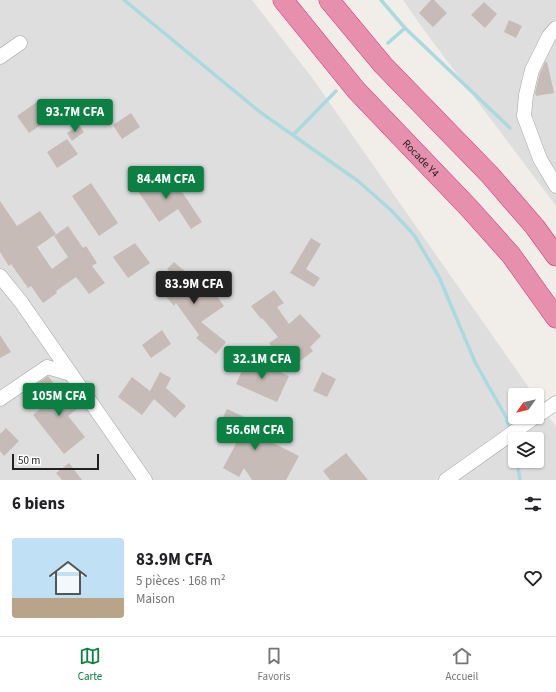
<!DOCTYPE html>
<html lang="fr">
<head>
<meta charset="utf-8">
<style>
	body { margin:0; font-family:"Source Sans 3",sans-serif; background:#f2f2f2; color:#202124; height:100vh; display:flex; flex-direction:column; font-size:15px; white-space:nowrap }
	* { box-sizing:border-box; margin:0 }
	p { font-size:13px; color:#757577 }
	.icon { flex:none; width:22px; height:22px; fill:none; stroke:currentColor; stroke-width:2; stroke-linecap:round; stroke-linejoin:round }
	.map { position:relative; height:480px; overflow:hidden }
	.panel { display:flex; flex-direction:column; background:#fff; flex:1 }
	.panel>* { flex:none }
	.needle { width:26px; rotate:236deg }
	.buttons { position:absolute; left:508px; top:388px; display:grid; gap:8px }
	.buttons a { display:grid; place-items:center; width:36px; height:36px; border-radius:4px; background:#fff; box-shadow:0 1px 3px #0004; font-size:20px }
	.scale { position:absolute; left:12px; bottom:10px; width:87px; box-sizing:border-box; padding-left:4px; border:2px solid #212121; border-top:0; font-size:11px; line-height:14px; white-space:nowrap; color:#212121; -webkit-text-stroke:3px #fff; paint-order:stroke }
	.price { position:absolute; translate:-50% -34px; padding:0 9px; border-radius:4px; background:#0b8043; color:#fff; font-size:13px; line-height:26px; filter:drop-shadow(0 1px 2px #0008) }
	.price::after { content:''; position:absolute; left:50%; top:24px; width:12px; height:9px; margin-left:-6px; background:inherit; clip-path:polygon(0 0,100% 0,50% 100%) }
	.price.selected { background:#222; color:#fff }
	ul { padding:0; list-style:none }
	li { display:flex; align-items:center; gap:12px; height:100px; padding:0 12px }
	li+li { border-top:1px solid #e0e0e0 }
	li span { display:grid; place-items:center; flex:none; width:112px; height:80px; border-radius:4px; color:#555 }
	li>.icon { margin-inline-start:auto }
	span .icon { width:48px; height:48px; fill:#fffc; stroke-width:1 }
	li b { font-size:17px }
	h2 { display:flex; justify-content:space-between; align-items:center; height:48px; padding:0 12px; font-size:17px }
	.menu { display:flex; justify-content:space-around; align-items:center; height:56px; border-top:1px solid #e0e0e0; background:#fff; font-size:11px; color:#757577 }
	.menu a { display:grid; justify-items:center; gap:2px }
	.menu .selected { color:#0b8043 }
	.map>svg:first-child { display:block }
	.residential { fill:#dfdede; fill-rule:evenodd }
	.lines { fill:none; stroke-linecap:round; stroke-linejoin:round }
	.stream { stroke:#a9dade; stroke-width:3.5 }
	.building { fill:#c6bbb7 }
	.minor-casing { stroke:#a2a2a2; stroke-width:15 }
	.highway-casing { stroke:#db2881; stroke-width:21 }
	.minor { stroke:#fff; stroke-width:14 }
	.highway { stroke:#e790ae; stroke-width:20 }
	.labels { text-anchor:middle; stroke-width:4; stroke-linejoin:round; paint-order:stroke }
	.street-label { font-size:11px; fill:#212121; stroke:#fff }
</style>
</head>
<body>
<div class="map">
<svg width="556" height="480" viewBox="0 0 556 480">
	<rect width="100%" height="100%" fill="#f1ede8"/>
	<path class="residential" d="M 0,0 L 252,0 L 313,79 L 534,395 L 515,395 L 515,417 L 537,417 L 537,400 L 556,427 L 556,480 L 0,480 ZM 515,439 L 537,439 L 537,461 L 515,461 Z
		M 403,0 L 556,0 L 556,206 L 424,30 Z"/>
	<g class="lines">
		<path class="stream" d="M 124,0 L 260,112 L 358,181 L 391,210 L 414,235 L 439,277 L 475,362 L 506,417 L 510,431
			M 381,0 L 405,28 L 510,128
			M 388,43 L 405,28
			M 293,135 L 336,91
			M 511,437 L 515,454
			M 517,461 L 520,480"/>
	</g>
	<path class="building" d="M 431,0 L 434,0 L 447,13 L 433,27 L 419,13 Z
		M 484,2 L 497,14 L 485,28 L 471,15 Z
		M 509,20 L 522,26 L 516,38 L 504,32 Z
		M 545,62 L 547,62 L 554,93 L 536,96 L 535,93 L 540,73 Z
		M 37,102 L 48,120 L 29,133 L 17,116 Z
		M 131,113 L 140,127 L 122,139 L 113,125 Z
		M 79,125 L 84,132 L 72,141 L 67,133 Z
		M 67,139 L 78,154 L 57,168 L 47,152 Z
		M 146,173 L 156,188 L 172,177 L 202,222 L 191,229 L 178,209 L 159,222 L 132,182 Z
		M 91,183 L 118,223 L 99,236 L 72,196 Z
		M 0,201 L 17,226 L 40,211 L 56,234 L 37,247 L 52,269 L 68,257 L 54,236 L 68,226 L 83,248 L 86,246 L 97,263 L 92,266 L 105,283 L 89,294 L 76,277 L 56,291 L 57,293 L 43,303 L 31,286 L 28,288 L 11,264 L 9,266 L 0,252 Z
		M 311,238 L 321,244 L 306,269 L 320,278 L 314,287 L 290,273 Z
		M 135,243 L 150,263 L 128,278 L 113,257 Z
		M 174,262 L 182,269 L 183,269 L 200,290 L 208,284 L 224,306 L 201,322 L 226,342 L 216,354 L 196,338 L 199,335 L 176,303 L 174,306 L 159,288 L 174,276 L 167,269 Z
		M 274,290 L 284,303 L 277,307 L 289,324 L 300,314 L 321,336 L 310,347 L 313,351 L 289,370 L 269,343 L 278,337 L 262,318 L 261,319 L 251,306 Z
		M 162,330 L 171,344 L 151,358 L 142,345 Z
		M 0,335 L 11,352 L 0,358 Z
		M 248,357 L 289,376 L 277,402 L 236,384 Z
		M 160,372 L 171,378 L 166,388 L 186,406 L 175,418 L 154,399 L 142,415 L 118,397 L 132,377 L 150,391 Z
		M 322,372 L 336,379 L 327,397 L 313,391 Z
		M 48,376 L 66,399 L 72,394 L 81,406 L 68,416 L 85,437 L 64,454 L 33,415 L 51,400 L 38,383 Z
		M 227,409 L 260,424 L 255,434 L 299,456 L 286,480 L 252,480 L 244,468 L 239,477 L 223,468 L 238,440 L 217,430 Z
		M 6,428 L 19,441 L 4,456 L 0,451 L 0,434 Z
		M 346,453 L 368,480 L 330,480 L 323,471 Z
		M 69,463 L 82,480 L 62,480 L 56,473 Z"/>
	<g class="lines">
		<defs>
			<path id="minor" d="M 556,28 L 549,36 L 532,70 L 526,95 L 524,116 L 540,159 L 556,186
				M 0,57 L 20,43
				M 0,276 L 21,302 L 71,374
				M 0,399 L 47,367 L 71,374 L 145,480
				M 537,416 L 556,403
				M 446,480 L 535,417"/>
			<g id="highway">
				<path id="s1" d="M 283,0 L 356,90 L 469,208 L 511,255 L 556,318"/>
				<path d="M 329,0 L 383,65 L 490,175 L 535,227 L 556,256"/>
			</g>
		</defs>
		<use href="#minor" class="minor-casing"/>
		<use href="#highway" class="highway-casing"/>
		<use href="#minor" class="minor"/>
		<use href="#highway" class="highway"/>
	</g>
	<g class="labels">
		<g class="street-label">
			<text dy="4" stroke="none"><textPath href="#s1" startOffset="210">Rocade Y4</textPath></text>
		</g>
	</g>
</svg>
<div class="buttons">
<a><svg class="needle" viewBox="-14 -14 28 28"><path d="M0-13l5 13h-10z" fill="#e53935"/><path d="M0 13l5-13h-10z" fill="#757577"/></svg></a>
<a><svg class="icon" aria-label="layers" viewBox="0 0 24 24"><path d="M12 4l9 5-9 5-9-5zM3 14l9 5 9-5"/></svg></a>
</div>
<div class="scale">50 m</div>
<b class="price" style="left:75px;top:133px">93.7M CFA</b>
<b class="price" style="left:166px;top:200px">84.4M CFA</b>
<b class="price selected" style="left:194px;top:305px">83.9M CFA</b>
<b class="price" style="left:262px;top:380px">32.1M CFA</b>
<b class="price" style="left:59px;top:417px">105M CFA</b>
<b class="price" style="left:255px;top:451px">56.6M CFA</b>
</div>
<section class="panel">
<h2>6 biens<svg class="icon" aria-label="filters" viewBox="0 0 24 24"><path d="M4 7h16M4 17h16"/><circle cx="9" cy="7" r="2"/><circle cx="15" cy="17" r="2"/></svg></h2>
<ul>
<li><span style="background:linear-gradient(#bfe0f5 75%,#b9a48a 0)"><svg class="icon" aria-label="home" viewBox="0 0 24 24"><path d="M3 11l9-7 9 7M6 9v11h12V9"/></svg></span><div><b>83.9M CFA</b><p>5 pièces · 168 m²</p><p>Maison</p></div><svg class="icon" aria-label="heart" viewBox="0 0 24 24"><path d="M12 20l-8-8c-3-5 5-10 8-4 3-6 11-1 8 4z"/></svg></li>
</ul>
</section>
<nav class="menu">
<a class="selected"><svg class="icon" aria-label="map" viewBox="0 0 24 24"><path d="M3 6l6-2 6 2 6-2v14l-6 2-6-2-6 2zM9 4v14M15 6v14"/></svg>Carte</a>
<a><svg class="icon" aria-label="saved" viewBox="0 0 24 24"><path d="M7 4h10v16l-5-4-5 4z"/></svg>Favoris</a>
<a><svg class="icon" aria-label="home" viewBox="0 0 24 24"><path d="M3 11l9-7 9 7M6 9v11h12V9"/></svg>Accueil</a>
</nav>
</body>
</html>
